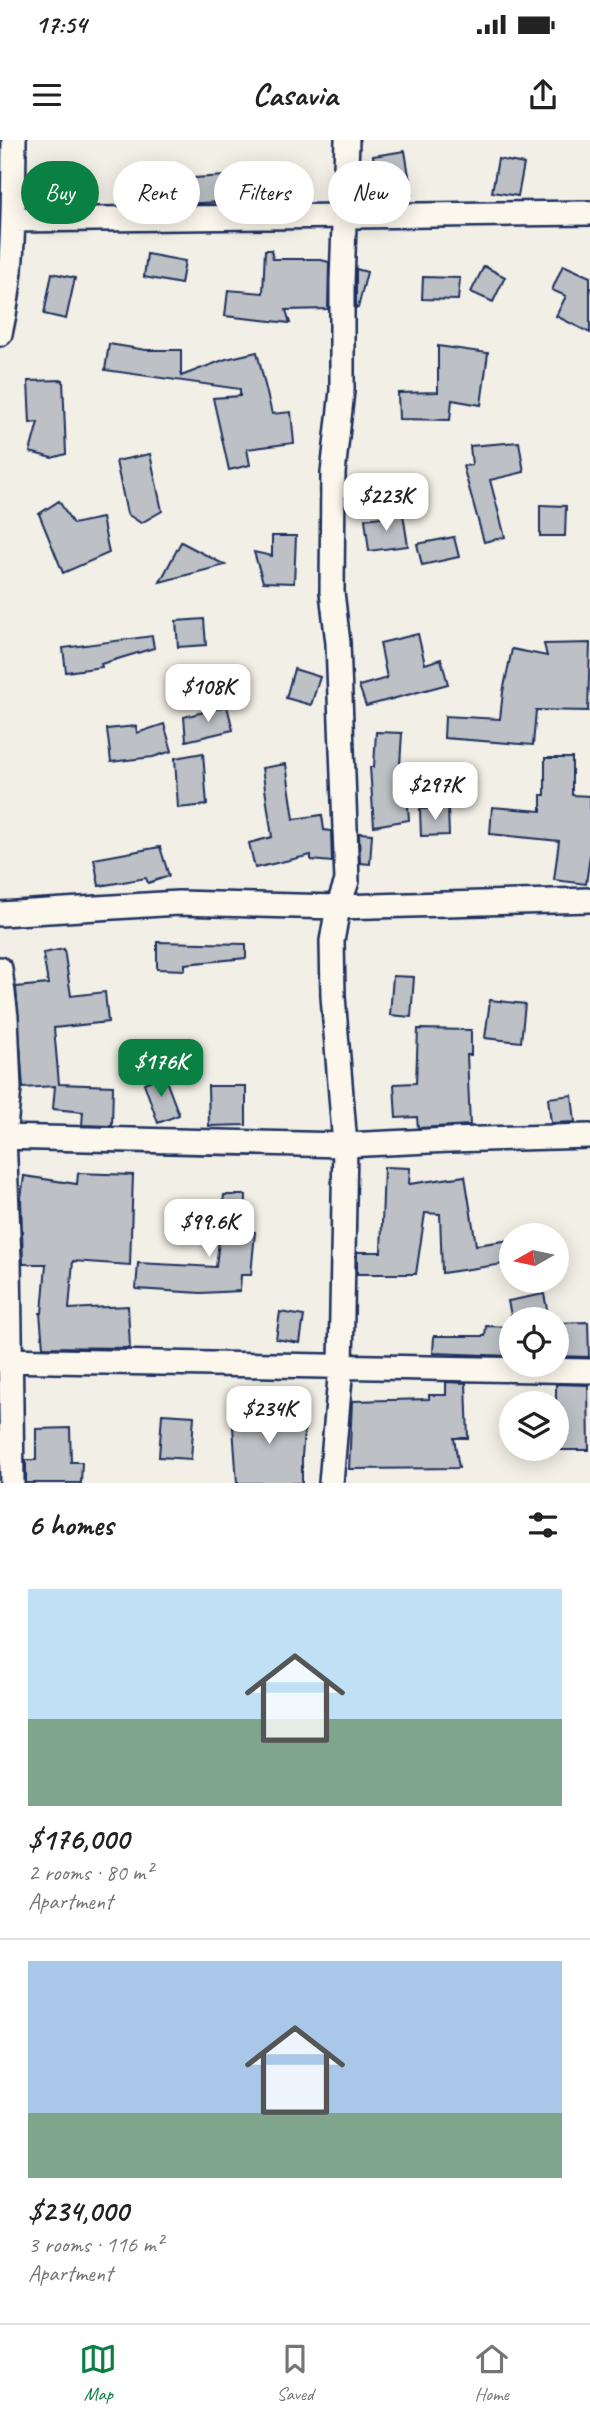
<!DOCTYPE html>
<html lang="en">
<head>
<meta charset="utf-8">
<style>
	body { margin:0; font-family:Caveat,sans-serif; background:#f6f6f6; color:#222; height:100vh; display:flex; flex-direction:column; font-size:26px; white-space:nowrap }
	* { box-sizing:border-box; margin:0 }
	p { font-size:23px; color:#767676 }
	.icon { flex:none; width:38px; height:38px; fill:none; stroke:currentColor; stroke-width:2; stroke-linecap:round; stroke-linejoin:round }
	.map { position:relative; height:1343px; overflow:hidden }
	.panel { display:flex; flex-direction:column; background:#fff; flex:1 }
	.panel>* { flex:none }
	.top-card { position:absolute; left:21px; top:21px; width:550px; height:63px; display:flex; gap:14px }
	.needle { width:46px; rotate:261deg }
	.fabs { position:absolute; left:499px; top:1083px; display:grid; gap:14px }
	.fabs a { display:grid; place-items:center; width:70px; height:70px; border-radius:50%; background:#fff; box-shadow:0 4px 18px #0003; font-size:35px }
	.price { position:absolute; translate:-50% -60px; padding:0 16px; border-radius:14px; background:#fff; color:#222; font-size:23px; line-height:46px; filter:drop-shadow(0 2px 4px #0008) }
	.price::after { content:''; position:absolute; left:50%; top:42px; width:21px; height:16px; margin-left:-10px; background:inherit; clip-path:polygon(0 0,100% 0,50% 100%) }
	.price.on { background:#0b8043; color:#fff }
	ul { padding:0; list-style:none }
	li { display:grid; align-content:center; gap:14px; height:371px; padding:0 28px }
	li+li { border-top:2px solid #e0e0e0 }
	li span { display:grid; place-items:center; height:217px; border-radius:0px; color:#555 }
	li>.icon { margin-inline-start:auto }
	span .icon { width:126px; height:126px; fill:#fffc; stroke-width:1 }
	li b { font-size:30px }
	h2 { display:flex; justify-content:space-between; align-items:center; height:84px; padding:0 28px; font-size:30px }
	.chip { padding:0 24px; border-radius:32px; background:#fff; box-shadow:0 4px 18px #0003; font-size:24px; line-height:63px }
	.chip.on { background:#0b8043; color:#fff }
	.status { display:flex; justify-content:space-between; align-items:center; height:49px; padding:0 35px; background:#fff; direction:ltr }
	.status svg { height:19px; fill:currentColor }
	header { display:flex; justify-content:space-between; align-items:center; height:91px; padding:0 28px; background:#fff; font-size:32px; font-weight:800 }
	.menu { display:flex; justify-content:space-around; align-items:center; height:98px; border-top:2px solid #e0e0e0; background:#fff; font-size:19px; color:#767676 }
	.menu a { display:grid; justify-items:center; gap:4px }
	.menu .on { color:#0b8043 }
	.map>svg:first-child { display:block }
	.building { fill:#bdc0c4; stroke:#1b2f5e; stroke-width:2 }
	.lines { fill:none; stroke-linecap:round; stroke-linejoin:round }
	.minor-casing { stroke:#1b2f5e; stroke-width:28 }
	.minor { stroke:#fbf7ec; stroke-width:23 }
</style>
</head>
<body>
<div class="status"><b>17:54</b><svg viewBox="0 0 49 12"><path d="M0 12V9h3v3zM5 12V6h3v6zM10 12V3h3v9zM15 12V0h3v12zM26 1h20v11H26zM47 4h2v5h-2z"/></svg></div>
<header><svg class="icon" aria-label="menu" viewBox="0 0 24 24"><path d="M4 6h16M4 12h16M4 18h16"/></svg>Casavia<svg class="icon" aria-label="share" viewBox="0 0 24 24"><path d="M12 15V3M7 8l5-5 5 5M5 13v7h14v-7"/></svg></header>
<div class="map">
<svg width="590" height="1343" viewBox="0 0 590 1343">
	<rect width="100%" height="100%" fill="#f2efe6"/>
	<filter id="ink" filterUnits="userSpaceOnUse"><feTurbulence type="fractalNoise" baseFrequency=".0143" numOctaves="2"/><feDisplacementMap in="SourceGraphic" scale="14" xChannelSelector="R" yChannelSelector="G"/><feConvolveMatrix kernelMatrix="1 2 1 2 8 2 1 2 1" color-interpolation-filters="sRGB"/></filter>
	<g filter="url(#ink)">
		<path class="building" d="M 405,11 L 412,54 L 379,59 L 373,16 Z
			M 498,19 L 524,24 L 518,56 L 492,52 Z
			M 259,34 L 261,60 L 180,64 L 177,39 Z
			M 265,110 L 271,110 L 273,119 L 317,119 L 329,122 L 328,169 L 286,170 L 290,183 L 225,176 L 228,150 L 263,153 Z
			M 147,114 L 185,121 L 181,144 L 144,137 Z
			M 563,125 L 590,137 L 590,193 L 556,176 L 566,156 L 552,150 Z
			M 484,126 L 505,137 L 493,162 L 471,152 Z
			M 356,129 L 367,132 L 358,168 L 356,168 Z
			M 52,133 L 75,138 L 66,179 L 44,174 Z
			M 423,137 L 460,138 L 458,160 L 422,159 Z
			M 109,204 L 146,210 L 181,210 L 181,236 L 226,219 L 257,212 L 272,274 L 291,272 L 294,303 L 247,309 L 250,325 L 229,330 L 213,258 L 240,256 L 240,249 L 105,230 Z
			M 438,206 L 488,213 L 481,265 L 452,260 L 450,280 L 399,279 L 398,253 L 438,252 Z
			M 63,240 L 66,314 L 52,318 L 30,312 L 38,282 L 30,283 L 28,241 Z
			M 519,302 L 524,332 L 490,340 L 505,397 L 484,402 L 463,326 L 472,325 L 470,306 Z
			M 150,314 L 162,371 L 141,383 L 127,374 L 116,321 Z
			M 59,361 L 73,384 L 102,378 L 109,413 L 63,433 L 39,374 Z
			M 540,365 L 566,366 L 565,396 L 540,396 Z
			M 403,374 L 408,406 L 369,411 L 365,379 Z
			M 272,396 L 296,396 L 294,443 L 263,442 L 254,412 L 272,416 Z
			M 454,397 L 459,417 L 422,425 L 417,404 Z
			M 181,402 L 225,425 L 160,442 Z
			M 204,479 L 206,505 L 178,507 L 176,481 Z
			M 418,494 L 425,524 L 441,519 L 448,544 L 366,566 L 359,546 L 387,538 L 380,503 Z
			M 152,496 L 154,508 L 101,524 L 102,527 L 66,532 L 63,508 Z
			M 590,503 L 588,571 L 536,570 L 533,605 L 444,598 L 445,576 L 500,579 L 503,552 L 512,509 L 547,516 L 544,504 Z
			M 294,529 L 320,537 L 311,565 L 286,558 Z
			M 227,566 L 233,590 L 186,601 L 184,577 Z
			M 164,584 L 172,611 L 153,617 L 111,622 L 107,589 L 136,586 L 137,593 Z
			M 376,592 L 402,593 L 400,625 L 405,625 L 409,680 L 374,686 L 370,627 L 374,627 Z
			M 203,613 L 207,665 L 178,668 L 175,618 Z
			M 545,618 L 572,618 L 572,655 L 590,656 L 590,716 L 586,744 L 554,740 L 559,701 L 490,694 L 492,667 L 541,671 L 541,655 L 545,655 Z
			M 286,624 L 294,679 L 322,675 L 324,690 L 331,691 L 332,722 L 311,720 L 311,715 L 255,728 L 249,703 L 272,697 L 262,628 Z
			M 448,668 L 449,695 L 421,696 L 420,669 Z
			M 359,693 L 372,694 L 370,724 L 360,723 Z
			M 160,707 L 169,736 L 148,743 L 146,738 L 99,746 L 94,719 Z
			M 157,802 L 246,804 L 246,818 L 185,824 L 185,830 L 157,829 Z
			M 64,809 L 71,856 L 105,852 L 108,882 L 54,888 L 59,944 L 113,946 L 112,986 L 82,985 L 83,972 L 53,969 L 55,946 L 23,948 L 16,847 L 48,844 L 43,813 Z
			M 393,836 L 414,837 L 411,877 L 390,875 Z
			M 490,860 L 525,864 L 521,902 L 485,898 Z
			M 418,889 L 471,890 L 471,915 L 467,915 L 470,985 L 418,988 L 417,977 L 396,978 L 394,944 L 416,943 Z
			M 164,935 L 179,975 L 158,983 L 144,943 Z
			M 208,946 L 246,946 L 246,985 L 209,986 Z
			M 572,955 L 575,982 L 551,983 L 548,958 Z
			M 384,1027 L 410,1028 L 409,1044 L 465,1036 L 476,1105 L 511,1100 L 511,1123 L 442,1133 L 440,1074 L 425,1073 L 416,1134 L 357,1134 L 357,1112 L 381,1112 Z
			M 78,1033 L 133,1035 L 130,1125 L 73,1121 L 69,1169 L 128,1166 L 130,1208 L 43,1207 L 40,1173 L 42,1173 L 46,1124 L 23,1124 L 21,1058 L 24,1036 L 77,1044 Z
			M 224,1055 L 246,1055 L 245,1091 L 255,1092 L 251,1135 L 241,1135 L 240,1151 L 201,1153 L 136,1149 L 138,1123 L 216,1127 Z
			M 544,1154 L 548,1174 L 512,1180 L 508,1161 Z
			M 280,1172 L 304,1176 L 300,1203 L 276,1199 Z
			M 588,1182 L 589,1217 L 556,1216 L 556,1183 Z
			M 486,1186 L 511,1187 L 511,1216 L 433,1213 L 434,1196 L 485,1196 Z
			M 446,1242 L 466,1243 L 468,1298 L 454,1298 L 459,1328 L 349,1329 L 352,1261 L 429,1259 L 429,1255 L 446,1255 Z
			M 556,1244 L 588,1245 L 589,1310 L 556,1310 Z
			M 270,1268 L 306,1272 L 302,1316 L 302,1343 L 237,1343 L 232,1273 L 270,1271 Z
			M 162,1274 L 194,1276 L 191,1319 L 159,1317 Z
			M 70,1288 L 71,1322 L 82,1322 L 81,1343 L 26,1343 L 26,1320 L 36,1320 L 36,1289 Z"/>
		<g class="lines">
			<defs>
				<path id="minor" d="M 14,80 L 590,73
					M 0,194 C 15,129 13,66 14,0
					M 0,774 L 178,763 L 338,767 L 590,760
					M 0,829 L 6,877 L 9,948 L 4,997 L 9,1119 L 12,1343
					M 0,997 L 345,1005 L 450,1000 L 590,996
					M 0,1220 L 590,1231
					M 331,1343 L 341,1226 L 345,1005 L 333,856 L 332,801 L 338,767 L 347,741 L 338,503 L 332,452 L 333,333 L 342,251 L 342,142 L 347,0"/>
			</defs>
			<use href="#minor" class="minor-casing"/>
			<use href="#minor" class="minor"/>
		</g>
	</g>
</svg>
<div class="fabs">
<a><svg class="needle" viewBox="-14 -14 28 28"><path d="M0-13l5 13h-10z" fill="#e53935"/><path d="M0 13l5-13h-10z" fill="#767676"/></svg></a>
<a><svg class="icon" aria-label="locate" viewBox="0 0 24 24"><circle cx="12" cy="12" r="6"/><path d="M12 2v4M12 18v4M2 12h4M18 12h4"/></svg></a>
<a><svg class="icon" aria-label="layers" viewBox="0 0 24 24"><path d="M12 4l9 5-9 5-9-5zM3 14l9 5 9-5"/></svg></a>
</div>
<b class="price" style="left:386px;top:393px">$223K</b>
<b class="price" style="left:208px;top:584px">$108K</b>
<b class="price" style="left:435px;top:682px">$297K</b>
<b class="price on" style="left:161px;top:959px">$176K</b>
<b class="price" style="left:209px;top:1119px">$99.6K</b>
<b class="price" style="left:269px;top:1306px">$234K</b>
<div class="top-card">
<a class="chip on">Buy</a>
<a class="chip">Rent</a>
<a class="chip">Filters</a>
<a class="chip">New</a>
</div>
</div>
<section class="panel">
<h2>6 homes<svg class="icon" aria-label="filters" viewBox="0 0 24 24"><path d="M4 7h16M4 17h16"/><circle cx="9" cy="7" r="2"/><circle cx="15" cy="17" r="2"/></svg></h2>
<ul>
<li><span style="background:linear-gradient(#bfe0f5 60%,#7fa58c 0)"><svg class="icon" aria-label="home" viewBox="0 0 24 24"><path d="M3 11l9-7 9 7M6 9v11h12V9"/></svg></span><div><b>$176,000</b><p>2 rooms · 80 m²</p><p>Apartment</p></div></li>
<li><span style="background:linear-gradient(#a9c7e8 70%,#7fa58c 0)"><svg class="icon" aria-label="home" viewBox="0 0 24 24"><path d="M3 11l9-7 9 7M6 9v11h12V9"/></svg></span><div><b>$234,000</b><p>3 rooms · 116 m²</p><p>Apartment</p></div></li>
</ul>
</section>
<nav class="menu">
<a class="on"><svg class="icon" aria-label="map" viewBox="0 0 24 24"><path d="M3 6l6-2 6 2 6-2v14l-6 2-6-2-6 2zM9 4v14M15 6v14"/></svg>Map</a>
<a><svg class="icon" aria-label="saved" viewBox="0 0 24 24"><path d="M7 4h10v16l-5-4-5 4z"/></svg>Saved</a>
<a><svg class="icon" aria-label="home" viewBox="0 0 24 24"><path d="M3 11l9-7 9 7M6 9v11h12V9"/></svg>Home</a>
</nav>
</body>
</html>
